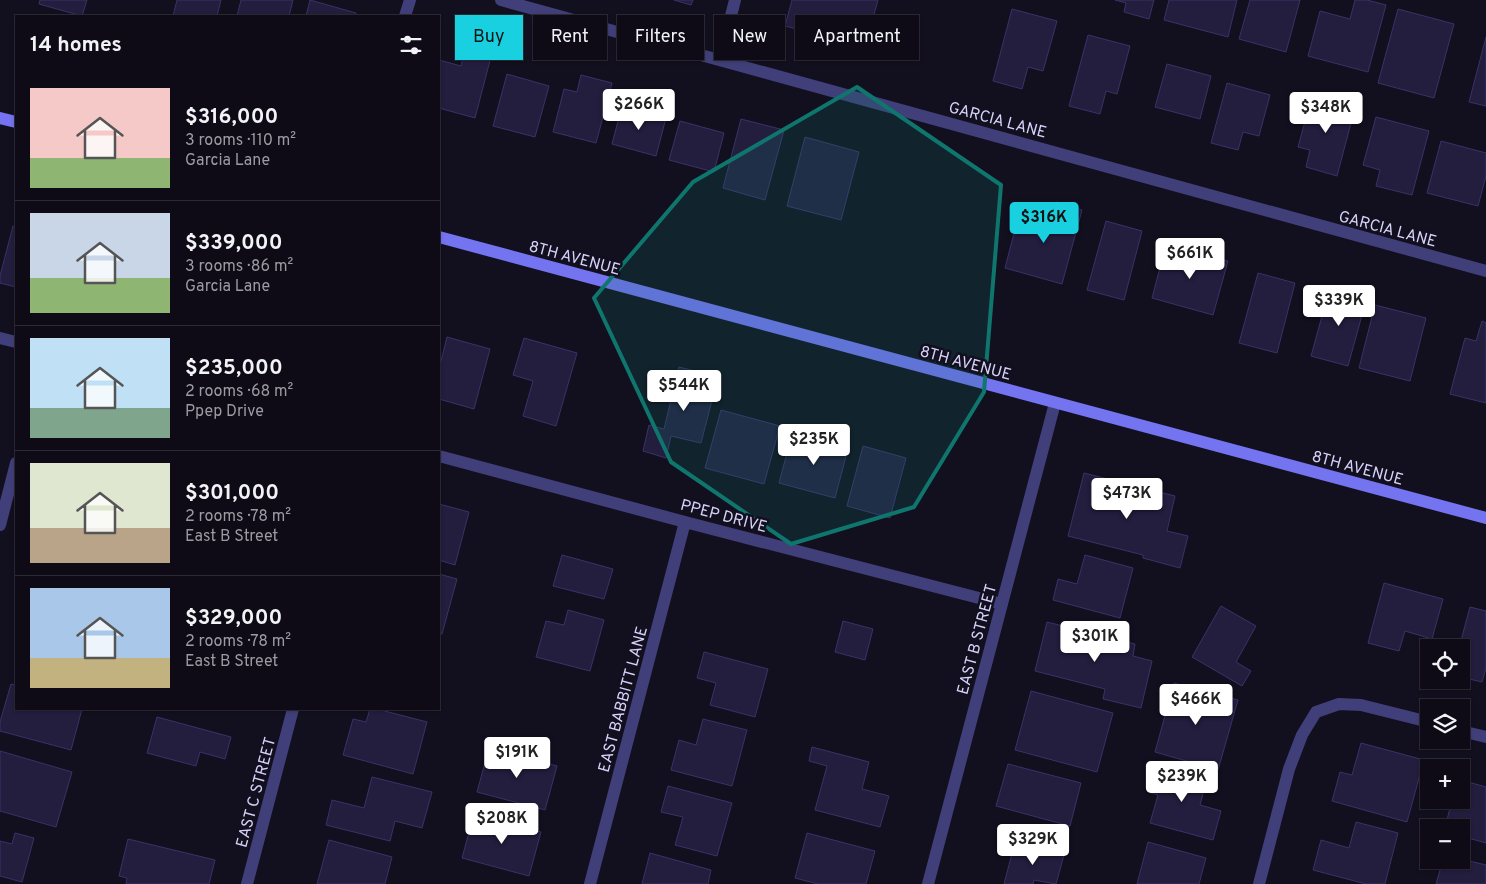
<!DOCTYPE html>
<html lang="en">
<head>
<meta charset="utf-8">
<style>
	body { margin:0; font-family:Overpass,sans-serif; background:#1c1924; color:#f1f3f6; height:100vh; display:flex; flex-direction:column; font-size:19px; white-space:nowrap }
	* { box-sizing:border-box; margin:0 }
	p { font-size:16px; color:#9b9ba1 }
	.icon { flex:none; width:28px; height:28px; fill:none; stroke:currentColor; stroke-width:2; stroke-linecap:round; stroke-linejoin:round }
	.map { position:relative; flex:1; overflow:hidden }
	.drawer { position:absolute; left:15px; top:15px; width:425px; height:695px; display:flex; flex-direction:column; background:#0e0b17; border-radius:0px; box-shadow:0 1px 4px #0004,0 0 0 1px #2e2b36 }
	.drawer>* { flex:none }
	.guide { position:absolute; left:455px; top:15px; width:475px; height:45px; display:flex; gap:10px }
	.controls { position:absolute; left:1420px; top:639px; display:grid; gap:10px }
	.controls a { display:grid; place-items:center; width:50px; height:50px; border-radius:0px; background:#0e0b17; box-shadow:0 1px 4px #0004,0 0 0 1px #2e2b36; font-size:25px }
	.price { position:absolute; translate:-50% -42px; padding:0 11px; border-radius:5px; background:#fff; color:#222; font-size:16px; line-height:32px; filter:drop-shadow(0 1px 2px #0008) }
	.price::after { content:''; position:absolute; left:50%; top:30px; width:15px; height:11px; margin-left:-8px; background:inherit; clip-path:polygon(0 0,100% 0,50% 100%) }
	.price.current { background:#18d0e0; color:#111 }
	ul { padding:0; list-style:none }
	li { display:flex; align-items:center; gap:15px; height:125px; padding:0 15px }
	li+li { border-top:1px solid #2e2b36 }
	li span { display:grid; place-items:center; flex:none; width:140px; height:100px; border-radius:0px; color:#555 }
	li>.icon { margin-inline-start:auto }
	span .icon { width:60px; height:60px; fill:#fffc; stroke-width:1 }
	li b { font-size:21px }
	h2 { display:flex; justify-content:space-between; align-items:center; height:60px; padding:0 15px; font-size:21px }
	.tag { padding:0 18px; border-radius:0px; background:#0e0b17; box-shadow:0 1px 4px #0004,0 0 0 1px #2e2b36; font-size:18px; line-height:45px }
	.tag.current { background:#18d0e0; color:#111 }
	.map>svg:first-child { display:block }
	.building { fill:#231d3e; stroke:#3b3268 }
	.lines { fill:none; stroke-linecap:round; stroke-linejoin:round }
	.minor { stroke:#403f79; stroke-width:12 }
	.secondary { stroke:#7473f0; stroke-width:12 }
	.marked { fill:#0f766e; fill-opacity:0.2; stroke:#0f766e; stroke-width:4; stroke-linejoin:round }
	.labels { text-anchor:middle; stroke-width:5; stroke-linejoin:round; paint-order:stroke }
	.street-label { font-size:16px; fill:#d6d2fa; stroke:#120f1f }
</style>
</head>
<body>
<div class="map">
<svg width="1486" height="884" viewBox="0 0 1486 884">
	<rect width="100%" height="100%" fill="#120f1f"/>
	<path class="building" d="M 40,0 L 87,0 L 82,16 L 39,4 Z
		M 177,0 L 221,0 L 217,16 L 173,16 Z
		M 241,0 L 293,0 L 289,16 L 237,16 Z
		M 310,0 L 356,13 L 356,16 L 306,16 Z
		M 674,0 L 693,0 L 691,5 Z
		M 792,0 L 878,0 L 865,47 L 785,26 Z
		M 1115,0 L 1154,0 L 1149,19 L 1124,12 L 1126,3 Z
		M 1169,0 L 1237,0 L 1228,37 L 1164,20 Z
		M 1250,0 L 1300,0 L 1286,52 L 1239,39 Z
		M 1355,0 L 1367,0 L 1386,5 L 1368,72 L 1308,56 L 1320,11 L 1350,19 Z
		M 1012,9 L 1057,21 L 1043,71 L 1028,67 L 1022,89 L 993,81 Z
		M 1398,9 L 1454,24 L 1434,98 L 1378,83 Z
		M 1088,35 L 1130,46 L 1117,94 L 1106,91 L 1100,114 L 1069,106 Z
		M 1486,37 L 1486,106 L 1469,102 Z
		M 467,42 L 493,49 L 475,118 L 439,108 L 439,60 L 461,66 Z
		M 1167,64 L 1211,76 L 1200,119 L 1155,107 Z
		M 507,74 L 549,86 L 535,137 L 493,126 Z
		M 581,75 L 612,83 L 596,143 L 553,132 L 564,89 L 577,92 Z
		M 1227,83 L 1270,95 L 1259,136 L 1243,132 L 1238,150 L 1211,143 Z
		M 1312,96 L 1355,108 L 1337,176 L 1306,167 L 1310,150 L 1298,147 Z
		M 622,106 L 666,118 L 656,156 L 612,144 Z
		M 1376,117 L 1429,131 L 1412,195 L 1376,186 L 1380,170 L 1363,165 Z
		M 741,119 L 784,130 L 765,200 L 723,188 Z
		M 680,121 L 724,133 L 714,172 L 669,160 Z
		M 805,137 L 859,152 L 841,220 L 787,206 Z
		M 1441,141 L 1486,153 L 1486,176 L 1478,206 L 1427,193 Z
		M 1056,202 L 1082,210 L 1062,284 L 1005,268 L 1019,214 L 1050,222 Z
		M 1106,221 L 1142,231 L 1124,300 L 1087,290 Z
		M 13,226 L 16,227 L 16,287 L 0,283 L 0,276 Z
		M 1166,245 L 1228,261 L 1213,315 L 1152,298 Z
		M 1258,273 L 1295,283 L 1277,353 L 1239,343 Z
		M 1330,287 L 1367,297 L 1348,366 L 1311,356 Z
		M 1375,305 L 1426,318 L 1410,381 L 1359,368 Z
		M 1482,321 L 1486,323 L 1486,403 L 1450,394 L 1465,338 L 1476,341 Z
		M 447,337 L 490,349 L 474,409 L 439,399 L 439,369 Z
		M 524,338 L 577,353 L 556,426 L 523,416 L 533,381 L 513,375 Z
		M 679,367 L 718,377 L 701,443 L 671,436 L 666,458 L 643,451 L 649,425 L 664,429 Z
		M 721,410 L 780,426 L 764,484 L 705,468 Z
		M 792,434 L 848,449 L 835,498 L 779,483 Z
		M 863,446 L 906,458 L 890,518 L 847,506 Z
		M 1084,473 L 1175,496 L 1167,531 L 1188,536 L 1180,568 L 1143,558 L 1143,555 L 1068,536 Z
		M 439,504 L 469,512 L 455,565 L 439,560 Z
		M 562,555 L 613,569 L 604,599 L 553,586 Z
		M 1085,555 L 1133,568 L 1120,618 L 1053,600 L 1058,579 L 1077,584 Z
		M 439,574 L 457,579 L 442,634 L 439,634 Z
		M 1384,583 L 1443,599 L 1432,639 L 1405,631 L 1399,651 L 1368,643 Z
		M 1221,606 L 1256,626 L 1236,662 L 1251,671 L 1242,686 L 1192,657 Z
		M 1470,607 L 1486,611 L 1486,668 L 1482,682 L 1461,677 L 1461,648 L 1459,648 Z
		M 568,610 L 604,620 L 590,671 L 536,657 L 546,621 L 564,625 Z
		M 843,621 L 873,629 L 865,660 L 835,652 Z
		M 1047,622 L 1135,644 L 1133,656 L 1152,661 L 1141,708 L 1103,699 L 1105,689 L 1035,671 Z
		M 704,652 L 768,669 L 755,717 L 710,705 L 716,683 L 697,678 Z
		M 1174,683 L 1238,700 L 1218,770 L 1155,752 Z
		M 11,684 L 16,685 L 16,709 L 82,709 L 71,750 L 0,731 L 0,722 Z
		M 1031,691 L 1113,713 L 1097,772 L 1015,750 Z
		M 370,709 L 377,709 L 427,722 L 413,774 L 343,755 L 353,719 L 366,722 Z
		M 157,717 L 231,737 L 225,759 L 200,752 L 196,766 L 147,753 Z
		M 703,719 L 747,730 L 732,786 L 671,770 L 679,740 L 696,745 Z
		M 1361,743 L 1424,760 L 1407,822 L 1332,801 L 1340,772 L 1352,775 Z
		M 812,747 L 869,762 L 862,789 L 889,796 L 880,827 L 815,810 L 827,766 L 809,761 Z
		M 489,748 L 557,766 L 545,810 L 477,792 Z
		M 0,751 L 72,772 L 56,827 L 0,811 Z
		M 1008,764 L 1081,783 L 1070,826 L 996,806 Z
		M 1155,764 L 1207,778 L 1200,805 L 1221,811 L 1213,840 L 1150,823 L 1158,795 L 1148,792 Z
		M 372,777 L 432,792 L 422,828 L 395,821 L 390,841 L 326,825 L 332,800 L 364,808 Z
		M 1461,780 L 1486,787 L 1486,843 L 1461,836 L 1461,828 L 1445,828 L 1452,800 L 1461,800 Z
		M 668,786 L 732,803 L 717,856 L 675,845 L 683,817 L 661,812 Z
		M 474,814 L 541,832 L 529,876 L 462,858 Z
		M 1356,822 L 1398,833 L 1385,884 L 1366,884 L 1313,870 L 1321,840 L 1349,848 Z
		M 15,833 L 34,838 L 22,882 L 0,876 L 0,841 L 12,844 Z
		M 807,833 L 875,851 L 866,884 L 818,884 L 795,878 Z
		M 128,839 L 215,860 L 209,884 L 126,884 L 127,878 L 119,876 Z
		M 329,840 L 392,857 L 385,884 L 317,884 Z
		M 1015,842 L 1064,855 L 1056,884 L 1034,880 L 1033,884 L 1004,884 Z
		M 1148,842 L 1206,858 L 1199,884 L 1137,884 Z
		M 650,853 L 711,870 L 708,884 L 642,884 Z
		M 1461,859 L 1486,865 L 1486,884 L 1436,884 L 1443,860 L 1461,860 Z"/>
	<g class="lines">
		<path class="minor" d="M 501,0 L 1486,271
			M 405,16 L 410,0
			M 720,59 L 735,0
			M 0,338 L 16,342
			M 439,456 L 685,522 L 1002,604
			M 0,525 L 16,463
			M 1461,731 L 1486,737
			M 247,884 L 293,709
			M 590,884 L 685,522
			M 928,884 L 1055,403
			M 1259,884 L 1289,769 L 1302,735 L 1316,712 L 1339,704 L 1361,705 L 1429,722"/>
		<path class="secondary" d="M 0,118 L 16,122
			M 439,237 L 1486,518"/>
	</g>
	<path class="marked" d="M 857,87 L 1001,185 L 984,392 L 914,507 L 791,544 L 671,462 L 594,298 L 693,182 Z"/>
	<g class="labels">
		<g class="street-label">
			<text transform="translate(998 119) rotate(15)" y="6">GARCIA LANE</text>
			<text transform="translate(1388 228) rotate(15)" y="6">GARCIA LANE</text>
			<text transform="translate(575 257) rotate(15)" y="6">8TH AVENUE</text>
			<text transform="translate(966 362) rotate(15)" y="6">8TH AVENUE</text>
			<text transform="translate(1358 467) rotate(15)" y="6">8TH AVENUE</text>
			<text transform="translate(724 515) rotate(15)" y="6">PPEP DRIVE</text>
			<text transform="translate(976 639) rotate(-75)" y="6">EAST B STREET</text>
			<text transform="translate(622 699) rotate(-75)" y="6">EAST BABBITT LANE</text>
			<text transform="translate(255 792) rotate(-75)" y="6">EAST C STREET</text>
		</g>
	</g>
</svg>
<div class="controls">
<a><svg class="icon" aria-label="locate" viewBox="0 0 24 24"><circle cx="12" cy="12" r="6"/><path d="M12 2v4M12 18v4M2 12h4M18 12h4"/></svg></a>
<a><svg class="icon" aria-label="layers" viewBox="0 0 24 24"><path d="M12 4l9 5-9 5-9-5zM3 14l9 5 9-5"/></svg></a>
<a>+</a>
<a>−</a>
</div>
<b class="price" style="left:639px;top:131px">$266K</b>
<b class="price" style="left:1326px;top:134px">$348K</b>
<b class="price current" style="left:1044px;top:244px">$316K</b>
<b class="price" style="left:1190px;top:280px">$661K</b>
<b class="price" style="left:1339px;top:327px">$339K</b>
<b class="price" style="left:684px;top:412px">$544K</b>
<b class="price" style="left:814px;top:466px">$235K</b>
<b class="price" style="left:1127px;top:520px">$473K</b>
<b class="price" style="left:1095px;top:663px">$301K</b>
<b class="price" style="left:1196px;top:726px">$466K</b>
<b class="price" style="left:517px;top:779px">$191K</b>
<b class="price" style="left:1182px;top:803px">$239K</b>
<b class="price" style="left:502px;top:845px">$208K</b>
<b class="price" style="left:1033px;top:866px">$329K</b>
<div class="guide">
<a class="tag current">Buy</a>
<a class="tag">Rent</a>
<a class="tag">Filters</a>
<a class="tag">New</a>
<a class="tag">Apartment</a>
</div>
<section class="drawer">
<h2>14 homes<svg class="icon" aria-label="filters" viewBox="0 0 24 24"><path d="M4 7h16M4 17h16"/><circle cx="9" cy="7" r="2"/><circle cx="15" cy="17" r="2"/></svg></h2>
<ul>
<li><span style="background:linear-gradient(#f6c9c9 70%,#8fb573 0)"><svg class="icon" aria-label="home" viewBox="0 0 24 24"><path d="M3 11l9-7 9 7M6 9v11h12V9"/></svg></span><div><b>$316,000</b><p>3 rooms · 110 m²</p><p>Garcia Lane</p></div></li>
<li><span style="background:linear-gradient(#c9d6e8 65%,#8fb573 0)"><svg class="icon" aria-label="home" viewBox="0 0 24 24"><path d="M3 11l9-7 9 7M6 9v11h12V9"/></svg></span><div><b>$339,000</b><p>3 rooms · 86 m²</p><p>Garcia Lane</p></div></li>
<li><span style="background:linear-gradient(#bfe0f5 70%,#7fa58c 0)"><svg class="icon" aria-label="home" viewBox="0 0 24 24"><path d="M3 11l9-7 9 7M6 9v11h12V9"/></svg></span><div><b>$235,000</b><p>2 rooms · 68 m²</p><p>Ppep Drive</p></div></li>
<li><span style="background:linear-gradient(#dfe7d0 65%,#b9a48a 0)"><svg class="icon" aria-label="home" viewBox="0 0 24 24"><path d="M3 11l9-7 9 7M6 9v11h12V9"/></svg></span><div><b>$301,000</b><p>2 rooms · 78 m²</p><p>East B Street</p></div></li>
<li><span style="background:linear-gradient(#a9c7e8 70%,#c2b280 0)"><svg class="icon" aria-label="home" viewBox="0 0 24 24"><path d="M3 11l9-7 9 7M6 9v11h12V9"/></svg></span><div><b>$329,000</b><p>2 rooms · 78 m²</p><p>East B Street</p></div></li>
</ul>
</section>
</div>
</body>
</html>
